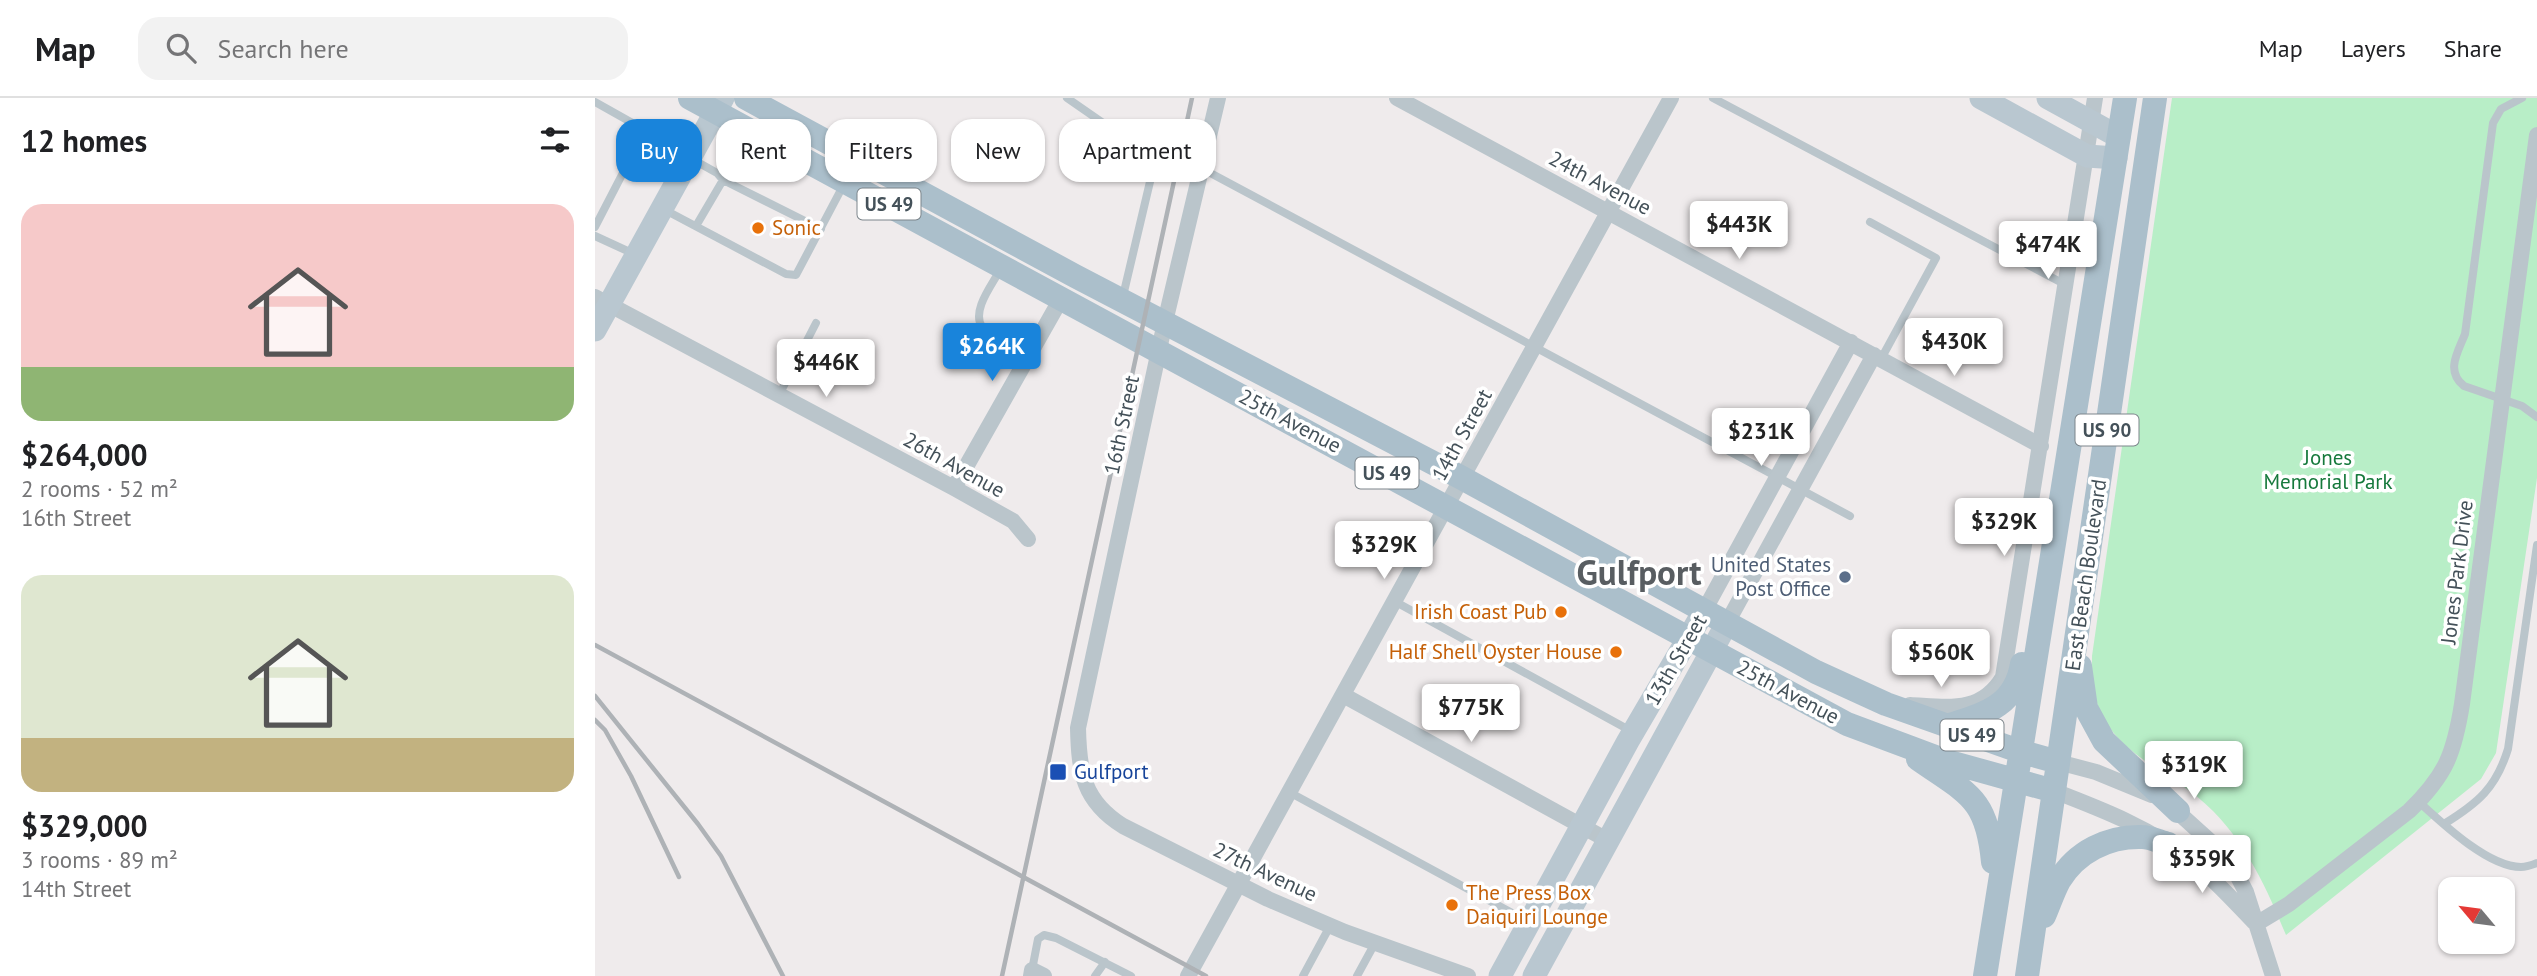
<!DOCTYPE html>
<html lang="en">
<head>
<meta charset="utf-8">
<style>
	body { margin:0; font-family:"PT Sans",sans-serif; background:#f2f2f2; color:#202124; height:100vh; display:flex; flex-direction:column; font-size:26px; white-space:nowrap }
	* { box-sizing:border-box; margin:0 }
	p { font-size:23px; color:#757577 }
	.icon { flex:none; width:38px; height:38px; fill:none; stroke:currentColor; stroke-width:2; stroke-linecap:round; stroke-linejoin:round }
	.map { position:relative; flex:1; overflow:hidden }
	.sheet { display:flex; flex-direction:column; background:#fff; width:595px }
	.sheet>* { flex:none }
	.hud { position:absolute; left:21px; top:21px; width:665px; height:63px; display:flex; gap:14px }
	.needle { width:46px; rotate:299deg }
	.buttons { position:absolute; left:1843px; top:779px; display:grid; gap:14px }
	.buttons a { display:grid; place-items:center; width:77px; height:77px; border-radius:14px; background:#fff; box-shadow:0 2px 5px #0004; font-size:35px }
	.price { position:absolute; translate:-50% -60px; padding:0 16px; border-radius:7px; background:#fff; color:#222; font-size:23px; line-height:46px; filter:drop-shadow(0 2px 4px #0008) }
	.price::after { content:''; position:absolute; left:50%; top:42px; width:21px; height:16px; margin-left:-10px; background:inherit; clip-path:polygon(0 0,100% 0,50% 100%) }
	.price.current { background:#1984db; color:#fff }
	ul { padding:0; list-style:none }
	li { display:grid; align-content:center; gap:14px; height:371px; padding:0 21px }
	li span { display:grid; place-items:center; height:217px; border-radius:21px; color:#555 }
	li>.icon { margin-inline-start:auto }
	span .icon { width:126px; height:126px; fill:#fffc; stroke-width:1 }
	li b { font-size:30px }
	h2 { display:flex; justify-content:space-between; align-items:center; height:84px; padding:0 21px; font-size:30px }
	.pill { padding:0 24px; border-radius:21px; background:#fff; box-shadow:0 2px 5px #0004; font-size:24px; line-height:63px }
	.pill.current { background:#1984db; color:#fff }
	header { display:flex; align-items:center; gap:42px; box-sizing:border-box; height:98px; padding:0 35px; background:#fff; border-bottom:2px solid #e0e0e0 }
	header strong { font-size:33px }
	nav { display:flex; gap:38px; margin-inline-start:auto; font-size:24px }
	.search { width:490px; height:63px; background:#f2f2f2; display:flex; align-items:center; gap:18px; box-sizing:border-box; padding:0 24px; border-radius:21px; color:#757577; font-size:26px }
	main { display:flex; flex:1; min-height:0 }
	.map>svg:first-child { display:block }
	.green { fill:#b8eec7 }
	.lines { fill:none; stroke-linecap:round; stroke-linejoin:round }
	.lane { stroke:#bac5cb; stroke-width:8 }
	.street { stroke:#bac5cb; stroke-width:16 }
	.secondary { stroke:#b9c7d0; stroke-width:23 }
	.primary { stroke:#abbfcb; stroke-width:24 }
	.rail { stroke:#aeb2b6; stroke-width:4.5 }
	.food-dot { fill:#e8710a; stroke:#fff; stroke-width:2.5 }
	.service-dot { fill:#5c6f8a; stroke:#fff; stroke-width:2.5 }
	.transit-dot { fill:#1a4fb4; stroke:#fff; stroke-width:2.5 }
	.labels { text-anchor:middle; stroke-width:7; stroke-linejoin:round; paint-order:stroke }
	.shield { fill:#fff; stroke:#7c858b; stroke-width:2 }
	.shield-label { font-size:19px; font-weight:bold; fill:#445159 }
	.street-label { font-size:21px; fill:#445159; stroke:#fff }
	.food-label { font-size:21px; fill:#c56008; stroke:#fff; text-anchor:start }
	.park-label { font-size:21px; fill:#16793c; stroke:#fff }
	.service-label { font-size:21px; fill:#4e5e75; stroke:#fff; text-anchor:end }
	.transit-label { font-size:21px; fill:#164399; stroke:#fff; text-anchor:start }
	.town-label { font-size:35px; font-weight:bold; fill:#585d61; stroke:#fff }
</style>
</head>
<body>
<header>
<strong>Map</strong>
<div class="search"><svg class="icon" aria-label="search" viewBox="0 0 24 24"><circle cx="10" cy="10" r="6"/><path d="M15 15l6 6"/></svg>Search here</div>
<nav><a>Map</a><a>Layers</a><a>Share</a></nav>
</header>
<main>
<section class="sheet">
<h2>12 homes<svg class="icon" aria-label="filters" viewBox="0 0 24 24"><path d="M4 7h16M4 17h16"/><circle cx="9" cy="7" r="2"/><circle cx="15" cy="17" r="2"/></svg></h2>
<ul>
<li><span style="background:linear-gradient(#f6c9c9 75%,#8fb573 0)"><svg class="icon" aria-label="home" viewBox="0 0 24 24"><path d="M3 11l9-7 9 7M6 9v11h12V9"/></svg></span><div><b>$264,000</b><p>2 rooms · 52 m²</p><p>16th Street</p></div></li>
<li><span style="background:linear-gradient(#dfe7d0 75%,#c2b280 0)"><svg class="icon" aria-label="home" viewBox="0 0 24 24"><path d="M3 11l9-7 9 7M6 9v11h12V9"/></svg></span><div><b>$329,000</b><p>3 rooms · 89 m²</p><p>14th Street</p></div></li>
</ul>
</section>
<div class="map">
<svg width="1942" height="878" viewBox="0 0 1942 878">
	<rect width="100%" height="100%" fill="#efebec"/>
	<path class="green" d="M 1577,0 L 1942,0 L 1942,380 L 1901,655 L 1886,681 L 1691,837 C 1672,791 1653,749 1618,713 C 1575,669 1511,658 1498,590 C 1496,580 1497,568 1497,558 Z"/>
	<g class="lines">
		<path class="lane" d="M 472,0 L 524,36 L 558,71 L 528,198
			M 1118,0 L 1471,187
			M 1927,0 L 1906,11 L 1898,25 L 1870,236 C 1863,254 1850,273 1869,288 L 1927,308 L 1942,319
			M 97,61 L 122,75 L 128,82 L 226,131
			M 606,70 L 1255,418
			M 70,112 L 191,176 L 201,177 L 249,86
			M 1275,124 L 1341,160 L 1286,261
			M 101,128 L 128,82
			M 0,129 L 46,40 L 41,27 L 0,4
			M 0,138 L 39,156
			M 406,170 C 398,186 376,212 387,229 L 436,255
			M 184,297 L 221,225
			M 799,503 L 1036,633
			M 694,694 L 932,823
			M 1824,704 C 1847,725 1893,769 1926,769 C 1931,769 1937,767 1942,765
			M 1849,726 C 1883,705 1901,690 1913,651 L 1942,447
			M 437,872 L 443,841 L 449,837 L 461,840 L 536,878
			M 500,878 L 510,864
			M 708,878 L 735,828
			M 762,878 L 780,845"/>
		<path class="street" d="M 623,0 L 570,224 L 483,630 C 484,674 488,703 528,728 L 673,801 L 750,834 L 873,878
			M 802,0 L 1446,348
			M 0,199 L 359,390 L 418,423 L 433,441
			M 359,390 L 467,199
			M 1109,513 L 1256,244
			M 1132,525 L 1279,257
			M 748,597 L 1014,743
			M 1315,607 C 1353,609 1386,616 1408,579 L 1500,0
			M 1463,664 L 1501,674 L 1557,697
			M 1459,693 C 1506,711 1558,731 1598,764 C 1620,782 1639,803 1659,824
			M 1576,708 L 1618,746 L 1637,767 L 1651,794 L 1678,878
			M 1661,826 L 1694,806 L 1814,713 C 1851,677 1859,656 1867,606 L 1942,37
			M 436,878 L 437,872 L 449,878
			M 593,878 L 1076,0"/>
		<path class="secondary" d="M 1386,0 L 1492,58 L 1521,60
			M 1453,0 L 1524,39
			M 0,232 L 128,0
			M 905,878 L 1033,643 L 1109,513
			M 939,878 L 1132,525"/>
		<path class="primary" d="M 95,0 L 1252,626 L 1351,663 L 1459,693
			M 151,0 L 480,178 L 867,380 L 1221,574 L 1291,606 L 1424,653 L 1463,664
			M 1485,568 L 1491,610 L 1509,643 L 1583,713
			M 1352,628 C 1389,616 1420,609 1427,566
			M 1323,661 C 1373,696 1392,699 1398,764
			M 1449,818 C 1454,807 1458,794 1464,783 C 1481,754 1513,738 1547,739 C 1555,739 1565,744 1573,746
			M 1390,878 L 1530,0
			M 1432,878 L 1560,0"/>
		<path class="rail" d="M 0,547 L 611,878
			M 0,598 L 103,726 L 126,758 L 188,878
			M 0,622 L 10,632 L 36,678 L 84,779
			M 407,878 L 597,0"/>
	</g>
	<g class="food-dot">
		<circle cx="163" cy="130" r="7"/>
		<circle cx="966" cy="514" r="7"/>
		<circle cx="1021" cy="554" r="7"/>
		<circle cx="857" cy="807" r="7"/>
	</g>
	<circle class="service-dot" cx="1250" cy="479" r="7"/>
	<rect class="transit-dot" x="454" y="665" width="18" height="18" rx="3.5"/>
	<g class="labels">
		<g class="shield">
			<rect x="262.5" y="90.5" width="63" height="31" rx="5"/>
			<rect x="1480.5" y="316.5" width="63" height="31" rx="5"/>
			<rect x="760.5" y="359.5" width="63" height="31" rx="5"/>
			<rect x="1345.5" y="621.5" width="63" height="31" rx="5"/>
		</g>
		<g class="shield-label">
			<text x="294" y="113">US 49</text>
			<text x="1512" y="339">US 90</text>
			<text x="792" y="382">US 49</text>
			<text x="1377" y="644">US 49</text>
		</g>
		<g class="street-label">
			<text transform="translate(1005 85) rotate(28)" y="7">24th Avenue</text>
			<text transform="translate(695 323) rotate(28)" y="7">25th Avenue</text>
			<text transform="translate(527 327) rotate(-78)" y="7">16th Street</text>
			<text transform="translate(867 337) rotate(-61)" y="7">14th Street</text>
			<text transform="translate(359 367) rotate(29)" y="7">26th Avenue</text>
			<text transform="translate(1862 474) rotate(-83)" y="7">Jones Park Drive</text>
			<text transform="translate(1491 477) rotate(-82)" y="7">East Beach Boulevard</text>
			<text transform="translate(1081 562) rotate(-60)" y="7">13th Street</text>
			<text transform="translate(1193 594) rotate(28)" y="7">25th Avenue</text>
			<text transform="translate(670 774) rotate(25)" y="7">27th Avenue</text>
		</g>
		<g class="food-label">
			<text x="177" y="137">Sonic</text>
			<text x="952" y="521" text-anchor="end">Irish Coast Pub</text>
			<text x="1007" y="561" text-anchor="end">Half Shell Oyster House</text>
			<text x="871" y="802">The Press Box<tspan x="871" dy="24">Daiquiri Lounge</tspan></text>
		</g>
		<g class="park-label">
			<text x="1733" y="367">Jones<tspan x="1733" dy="24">Memorial Park</tspan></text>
		</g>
		<g class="service-label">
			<text x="1236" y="474">United States<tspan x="1236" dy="24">Post Office</tspan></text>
		</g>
		<g class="transit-label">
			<text x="479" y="681">Gulfport</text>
		</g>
		<g class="town-label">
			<text x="1044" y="487">Gulfport</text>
		</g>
	</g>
</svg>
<div class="buttons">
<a><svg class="needle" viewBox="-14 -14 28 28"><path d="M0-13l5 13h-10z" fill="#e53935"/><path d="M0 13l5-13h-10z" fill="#757577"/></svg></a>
</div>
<b class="price" style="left:1144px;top:163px">$443K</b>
<b class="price" style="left:1453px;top:183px">$474K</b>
<b class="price" style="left:1359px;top:280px">$430K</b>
<b class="price current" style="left:397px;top:285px">$264K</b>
<b class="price" style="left:231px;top:301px">$446K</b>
<b class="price" style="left:1166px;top:370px">$231K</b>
<b class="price" style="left:1409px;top:460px">$329K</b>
<b class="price" style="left:789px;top:483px">$329K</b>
<b class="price" style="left:1346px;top:591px">$560K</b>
<b class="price" style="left:876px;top:646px">$775K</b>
<b class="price" style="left:1599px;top:703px">$319K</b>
<b class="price" style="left:1607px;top:797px">$359K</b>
<div class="hud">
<a class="pill current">Buy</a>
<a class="pill">Rent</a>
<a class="pill">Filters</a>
<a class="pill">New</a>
<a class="pill">Apartment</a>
</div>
</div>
</main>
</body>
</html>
